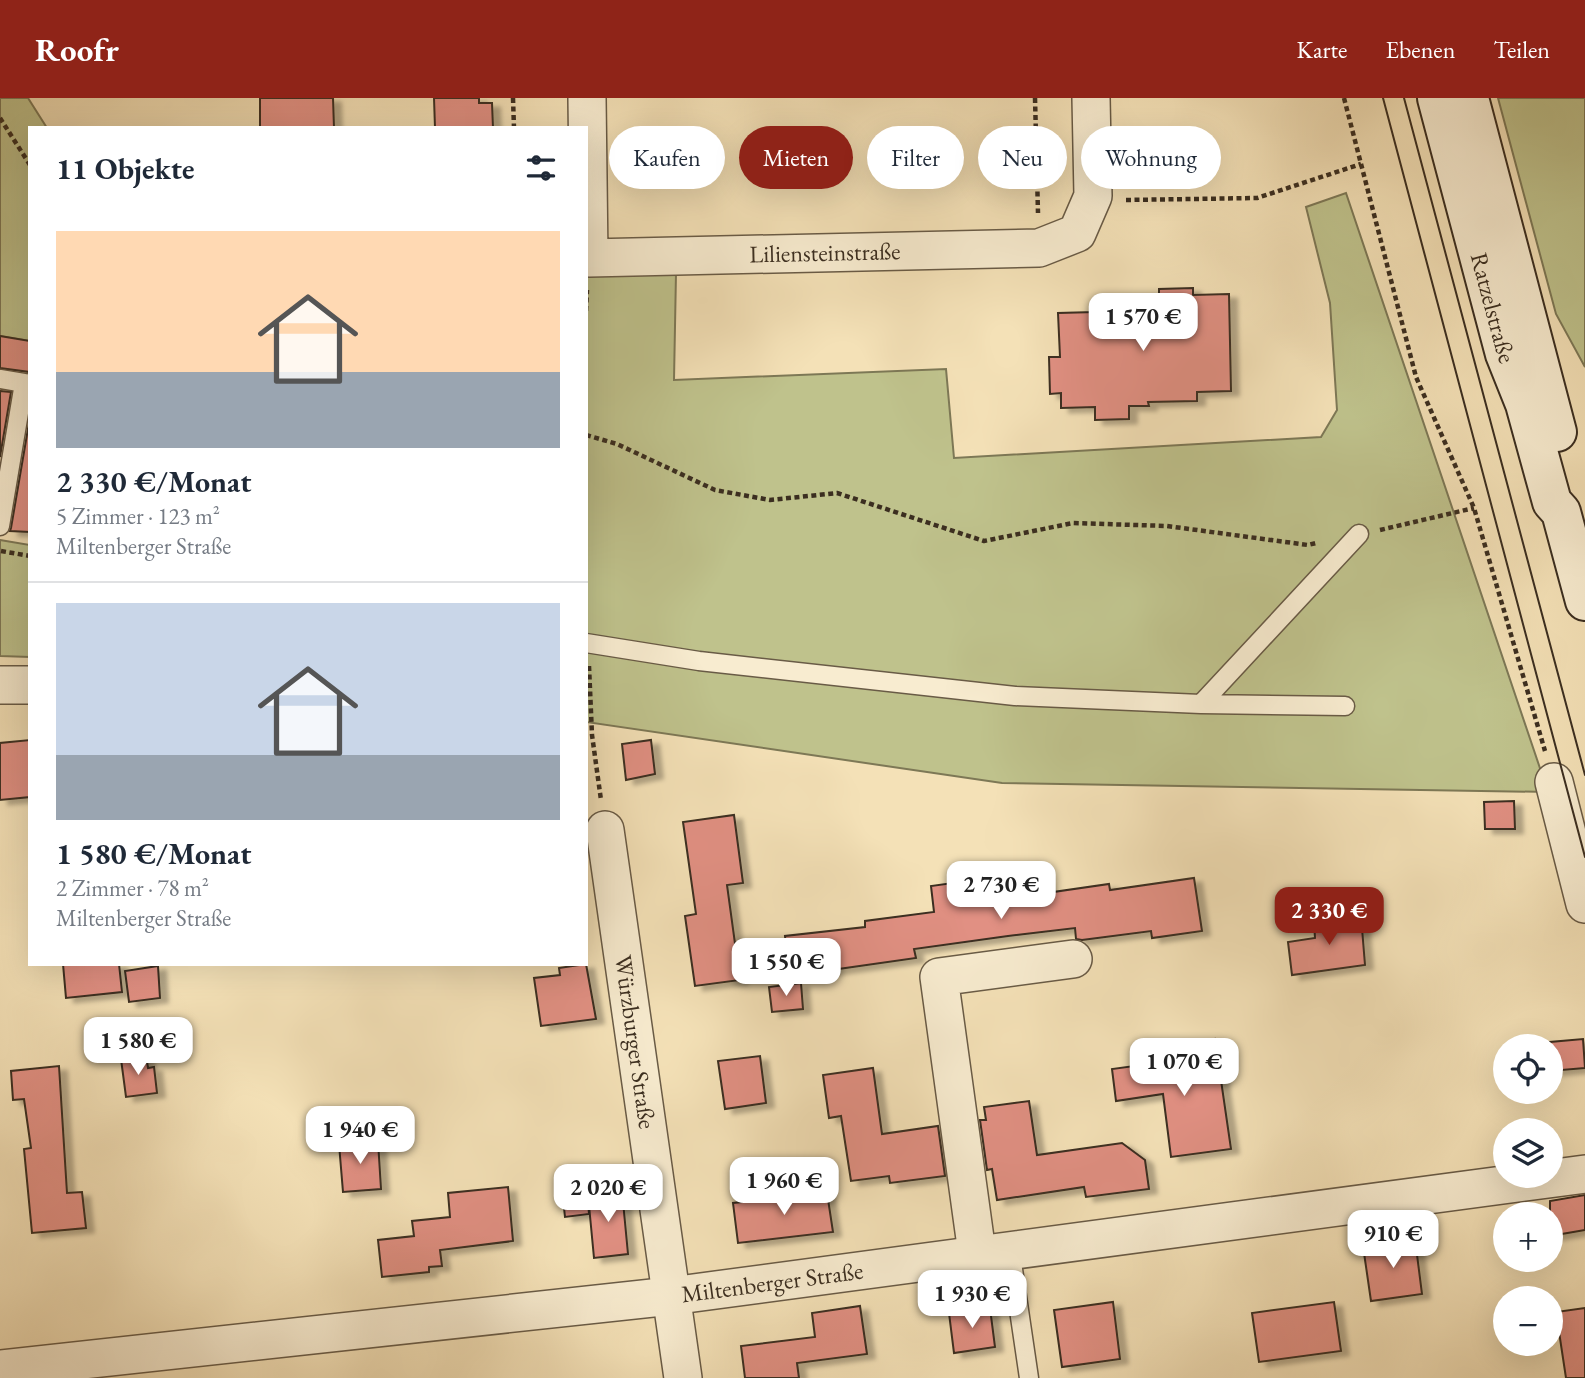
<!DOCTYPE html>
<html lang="de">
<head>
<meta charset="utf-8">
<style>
	body { margin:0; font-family:"EB Garamond",serif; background:#f2f2f3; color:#1f2937; height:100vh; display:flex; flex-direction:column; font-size:26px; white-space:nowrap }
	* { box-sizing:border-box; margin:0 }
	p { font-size:23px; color:#747a83 }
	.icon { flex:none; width:38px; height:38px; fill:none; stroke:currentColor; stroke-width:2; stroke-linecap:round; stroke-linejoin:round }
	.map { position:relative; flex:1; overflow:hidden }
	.panel { position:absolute; left:28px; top:28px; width:560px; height:840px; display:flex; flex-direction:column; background:#fff; border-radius:0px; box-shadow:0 7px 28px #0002 }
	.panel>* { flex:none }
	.banner { position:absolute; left:609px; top:28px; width:665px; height:63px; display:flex; gap:14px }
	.controls { position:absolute; left:1493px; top:936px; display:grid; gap:14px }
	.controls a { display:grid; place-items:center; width:70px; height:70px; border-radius:50%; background:#fff; box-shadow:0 7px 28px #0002; font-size:35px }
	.price { position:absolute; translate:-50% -60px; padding:0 16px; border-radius:14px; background:#fff; color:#222; font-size:23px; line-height:46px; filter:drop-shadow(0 2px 4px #0008) }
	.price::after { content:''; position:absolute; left:50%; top:42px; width:21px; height:16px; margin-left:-10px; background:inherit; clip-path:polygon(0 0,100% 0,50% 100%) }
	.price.selected { background:#8f2418; color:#fff }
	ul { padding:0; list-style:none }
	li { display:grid; align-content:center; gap:14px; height:371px; padding:0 28px }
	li+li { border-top:2px solid #e0e1e3 }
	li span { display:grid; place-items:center; height:217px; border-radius:0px; color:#555 }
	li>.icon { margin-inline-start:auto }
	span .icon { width:126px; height:126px; fill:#fffc; stroke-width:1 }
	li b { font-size:30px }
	h2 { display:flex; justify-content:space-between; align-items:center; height:84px; padding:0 28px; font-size:30px }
	.tag { padding:0 24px; border-radius:32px; background:#fff; box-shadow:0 7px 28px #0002; font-size:24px; line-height:63px }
	.tag.selected { background:#8f2418; color:#fff }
	header { display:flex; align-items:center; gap:42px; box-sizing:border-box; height:98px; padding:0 35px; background:#8f2418; color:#fff }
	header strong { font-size:33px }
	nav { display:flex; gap:38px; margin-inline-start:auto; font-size:24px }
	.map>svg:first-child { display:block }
	.green { fill:#bfc28c; stroke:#7d7856; stroke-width:2 }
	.building { fill:#e19083; stroke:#3b2e20; stroke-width:2; filter:url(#shadow) }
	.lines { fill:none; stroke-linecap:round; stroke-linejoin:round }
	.lane-casing { stroke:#695b46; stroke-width:21 }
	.street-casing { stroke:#695b46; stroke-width:40 }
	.secondary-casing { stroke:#3b2e20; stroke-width:42 }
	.path { stroke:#3b2e20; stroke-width:4.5; stroke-dasharray:5 3.5; stroke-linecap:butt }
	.lane { stroke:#f8ecd0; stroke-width:18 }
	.street { stroke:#f8ecd0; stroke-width:37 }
	.secondary { stroke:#f8ecd0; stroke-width:38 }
	.tram { stroke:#3b2e20; stroke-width:2 }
	.labels { text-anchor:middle; stroke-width:7; stroke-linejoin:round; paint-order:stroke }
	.street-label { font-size:24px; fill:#3b2e20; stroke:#f8ecd0 }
</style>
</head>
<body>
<header>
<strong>Roofr</strong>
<nav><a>Karte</a><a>Ebenen</a><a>Teilen</a></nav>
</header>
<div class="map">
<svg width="1585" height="1280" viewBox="0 0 1585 1280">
	<defs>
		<filter id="shadow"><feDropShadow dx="8" dy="4.5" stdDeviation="2" flood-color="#0004"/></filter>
	</defs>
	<rect width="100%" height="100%" fill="#f4e1b7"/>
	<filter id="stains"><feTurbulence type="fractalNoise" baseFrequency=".00286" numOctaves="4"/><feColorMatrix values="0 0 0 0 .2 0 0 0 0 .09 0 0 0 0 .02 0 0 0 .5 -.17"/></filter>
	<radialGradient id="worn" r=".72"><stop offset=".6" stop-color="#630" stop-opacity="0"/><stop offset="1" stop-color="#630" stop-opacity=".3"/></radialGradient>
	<path class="green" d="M 0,0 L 28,0 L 47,30 L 30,30 L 30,243 L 0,238 Z
		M 1498,0 L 1585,0 L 1585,269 L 1556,216 Z
		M 1346,95 L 1548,694 L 1002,685 L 586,624 L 586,178 L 676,175 L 674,282 L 946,271 L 954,360 L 1321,339 L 1337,312 L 1330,205 L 1306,109 Z
		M 0,442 L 30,447 L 30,559 L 0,558 Z"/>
	<path class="building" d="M 260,0 L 333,0 L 334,30 L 260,30 Z
		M 434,0 L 479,0 L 479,5 L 492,5 L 493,30 L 435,30 Z
		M 1193,190 L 1193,197 L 1229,196 L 1231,293 L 1197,294 L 1197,303 L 1148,304 L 1149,308 L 1129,308 L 1129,321 L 1095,322 L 1095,309 L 1061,310 L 1061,295 L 1050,296 L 1049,259 L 1060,259 L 1058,215 L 1095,214 L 1095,207 L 1143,206 L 1143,199 L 1159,198 L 1159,191 Z
		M 0,238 L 30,243 L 30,274 L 0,270 Z
		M 0,293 L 11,294 L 0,359 Z
		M 30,319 L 30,434 L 10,433 L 11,430 Z
		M 30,642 L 30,699 L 0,702 L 0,645 Z
		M 651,642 L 655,676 L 626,682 L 622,646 Z
		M 1514,703 L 1515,731 L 1485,731 L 1484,704 Z
		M 734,717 L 743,785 L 727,787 L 740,882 L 695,888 L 685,818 L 696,816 L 683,724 Z
		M 1194,780 L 1202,833 L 1152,840 L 1151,833 L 1082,842 L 1076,841 L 1075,830 L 1008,838 L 914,851 L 916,860 L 789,878 L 785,838 L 865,829 L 865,823 L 934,814 L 931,788 L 974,782 L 976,791 L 1044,782 L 1046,795 L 1109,786 L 1110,792 Z
		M 1361,818 L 1365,867 L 1292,877 L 1288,844 L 1315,840 L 1314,824 Z
		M 63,866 L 119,866 L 122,894 L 66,900 Z
		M 586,866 L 596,921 L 541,928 L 534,880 L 560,877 L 559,870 Z
		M 158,868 L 160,900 L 129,904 L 125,873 Z
		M 801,885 L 803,911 L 772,914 L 769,889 Z
		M 1215,941 L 1231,1051 L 1171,1059 L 1163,996 L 1116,1003 L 1112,971 L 1186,961 L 1182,946 Z
		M 1583,941 L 1585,970 L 1550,973 L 1550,944 Z
		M 146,957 L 148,970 L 154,969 L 157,995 L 126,999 L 121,961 Z
		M 760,958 L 766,1005 L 725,1011 L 718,963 Z
		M 59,968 L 67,1095 L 82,1094 L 86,1130 L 32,1135 L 24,1051 L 31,1050 L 24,1001 L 13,1002 L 11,973 Z
		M 873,970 L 882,1036 L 938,1028 L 945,1078 L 890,1085 L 889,1078 L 851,1083 L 841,1018 L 829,1020 L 823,977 Z
		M 1029,1003 L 1037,1057 L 1122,1045 L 1145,1062 L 1149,1091 L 1086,1099 L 1084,1089 L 997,1102 L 992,1071 L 987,1072 L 980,1022 L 986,1022 L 984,1009 Z
		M 378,1043 L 381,1091 L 343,1094 L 339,1046 Z
		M 586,1079 L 589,1116 L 565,1119 L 561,1082 Z
		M 826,1088 L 833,1134 L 738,1145 L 733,1105 L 801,1098 L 801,1091 Z
		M 508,1089 L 513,1143 L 440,1152 L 442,1168 L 429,1169 L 429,1174 L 382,1179 L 378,1142 L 414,1138 L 412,1123 L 450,1119 L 448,1095 Z
		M 622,1093 L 628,1156 L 594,1160 L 588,1097 Z
		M 1585,1097 L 1585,1132 L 1550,1138 L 1550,1103 Z
		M 1415,1141 L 1422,1196 L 1371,1203 L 1363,1148 Z
		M 1113,1204 L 1120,1261 L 1062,1269 L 1054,1212 Z
		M 1334,1204 L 1341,1253 L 1259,1264 L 1252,1215 Z
		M 860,1208 L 867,1256 L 797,1265 L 799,1280 L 745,1280 L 741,1248 L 815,1239 L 812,1215 Z
		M 990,1210 L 995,1249 L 954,1255 L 949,1215 Z
		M 1585,1210 L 1585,1280 L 1566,1280 L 1556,1214 Z"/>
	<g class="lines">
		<defs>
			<path id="lane" d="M 0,281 L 30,286
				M 0,428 L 24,285
				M 586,545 L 699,563 L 1015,598 L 1201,606 L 1359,436
				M 1201,606 L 1345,608
				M 1010,1151 L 1029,1280"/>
			<g id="street">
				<path id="s1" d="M 587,0 L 589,160 L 1039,150 L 1077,135 L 1093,98 L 1091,0"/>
				<path d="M 0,587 L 30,587"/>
				<path d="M 1554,684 L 1585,806"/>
				<path id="s2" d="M 605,732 L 683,1280"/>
				<path d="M 977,1155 L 939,879 L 1073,861"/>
				<path id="s3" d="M 0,1271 L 671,1198 L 1585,1076"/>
			</g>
			<g id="secondary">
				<path id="s4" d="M 1437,0 L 1505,256 L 1525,306 L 1552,404 L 1561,414 L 1585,503"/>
				<path d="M 1469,0 L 1557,334"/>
			</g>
		</defs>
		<use href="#lane" class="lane-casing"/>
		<use href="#street" class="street-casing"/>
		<use href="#secondary" class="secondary-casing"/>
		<path class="path" d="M 513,0 L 514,30
			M 1035,0 L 1038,115
			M 1344,0 L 1416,279 L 1474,410 L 1545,653
			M 0,20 L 30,67
			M 1126,102 L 1257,100 L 1361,66
			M 586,213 L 587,192
			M 586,337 L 617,346 L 715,392 L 770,402 L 837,395 L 984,443 L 1073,425 L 1167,428 L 1308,447 L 1316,445
			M 1380,432 L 1474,410
			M 1,453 L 30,458
			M 589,568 L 592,637 L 601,702"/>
		<use href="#lane" class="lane"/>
		<use href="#street" class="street"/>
		<use href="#secondary" class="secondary"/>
		<path class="tram" d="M 1383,0 L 1585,759
			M 1404,0 L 1585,677"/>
	</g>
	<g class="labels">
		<g class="street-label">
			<text dy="8" stroke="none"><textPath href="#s1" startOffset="396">Liliensteinstraße</textPath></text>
			<text dy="8" stroke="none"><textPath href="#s4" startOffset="217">Ratzelstraße</textPath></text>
			<text dy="8" stroke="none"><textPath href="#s2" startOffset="214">Würzburger Straße</textPath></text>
			<text dy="8" stroke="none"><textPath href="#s3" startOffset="777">Miltenberger Straße</textPath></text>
		</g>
	</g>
	<rect width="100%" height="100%" filter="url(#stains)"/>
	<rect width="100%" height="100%" fill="url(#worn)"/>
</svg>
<div class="controls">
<a><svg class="icon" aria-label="locate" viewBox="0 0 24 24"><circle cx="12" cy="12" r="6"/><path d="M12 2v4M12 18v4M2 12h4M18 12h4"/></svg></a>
<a><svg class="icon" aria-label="layers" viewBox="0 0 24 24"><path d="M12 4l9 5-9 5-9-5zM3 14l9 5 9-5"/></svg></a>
<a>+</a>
<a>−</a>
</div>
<b class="price" style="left:1143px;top:255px">1 570 €</b>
<b class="price" style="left:1001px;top:823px">2 730 €</b>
<b class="price selected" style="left:1329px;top:849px">2 330 €</b>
<b class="price" style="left:786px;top:900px">1 550 €</b>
<b class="price" style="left:138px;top:979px">1 580 €</b>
<b class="price" style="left:1184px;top:1000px">1 070 €</b>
<b class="price" style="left:360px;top:1068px">1 940 €</b>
<b class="price" style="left:784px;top:1119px">1 960 €</b>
<b class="price" style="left:608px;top:1126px">2 020 €</b>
<b class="price" style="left:1393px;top:1172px">910 €</b>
<b class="price" style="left:972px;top:1232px">1 930 €</b>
<div class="banner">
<a class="tag">Kaufen</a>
<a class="tag selected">Mieten</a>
<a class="tag">Filter</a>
<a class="tag">Neu</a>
<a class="tag">Wohnung</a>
</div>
<section class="panel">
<h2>11 Objekte<svg class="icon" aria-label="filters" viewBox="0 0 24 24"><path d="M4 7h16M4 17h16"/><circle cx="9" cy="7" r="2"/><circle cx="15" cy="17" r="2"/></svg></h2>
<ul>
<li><span style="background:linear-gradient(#ffd9b3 65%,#9aa5b1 0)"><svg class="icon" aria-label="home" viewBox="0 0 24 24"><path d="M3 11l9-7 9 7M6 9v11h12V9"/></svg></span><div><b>2 330 €/Monat</b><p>5 Zimmer · 123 m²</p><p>Miltenberger Straße</p></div></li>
<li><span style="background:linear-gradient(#c9d6e8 70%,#9aa5b1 0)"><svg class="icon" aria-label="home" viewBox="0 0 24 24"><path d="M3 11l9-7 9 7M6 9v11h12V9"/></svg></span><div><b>1 580 €/Monat</b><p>2 Zimmer · 78 m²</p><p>Miltenberger Straße</p></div></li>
</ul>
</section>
</div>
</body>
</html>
